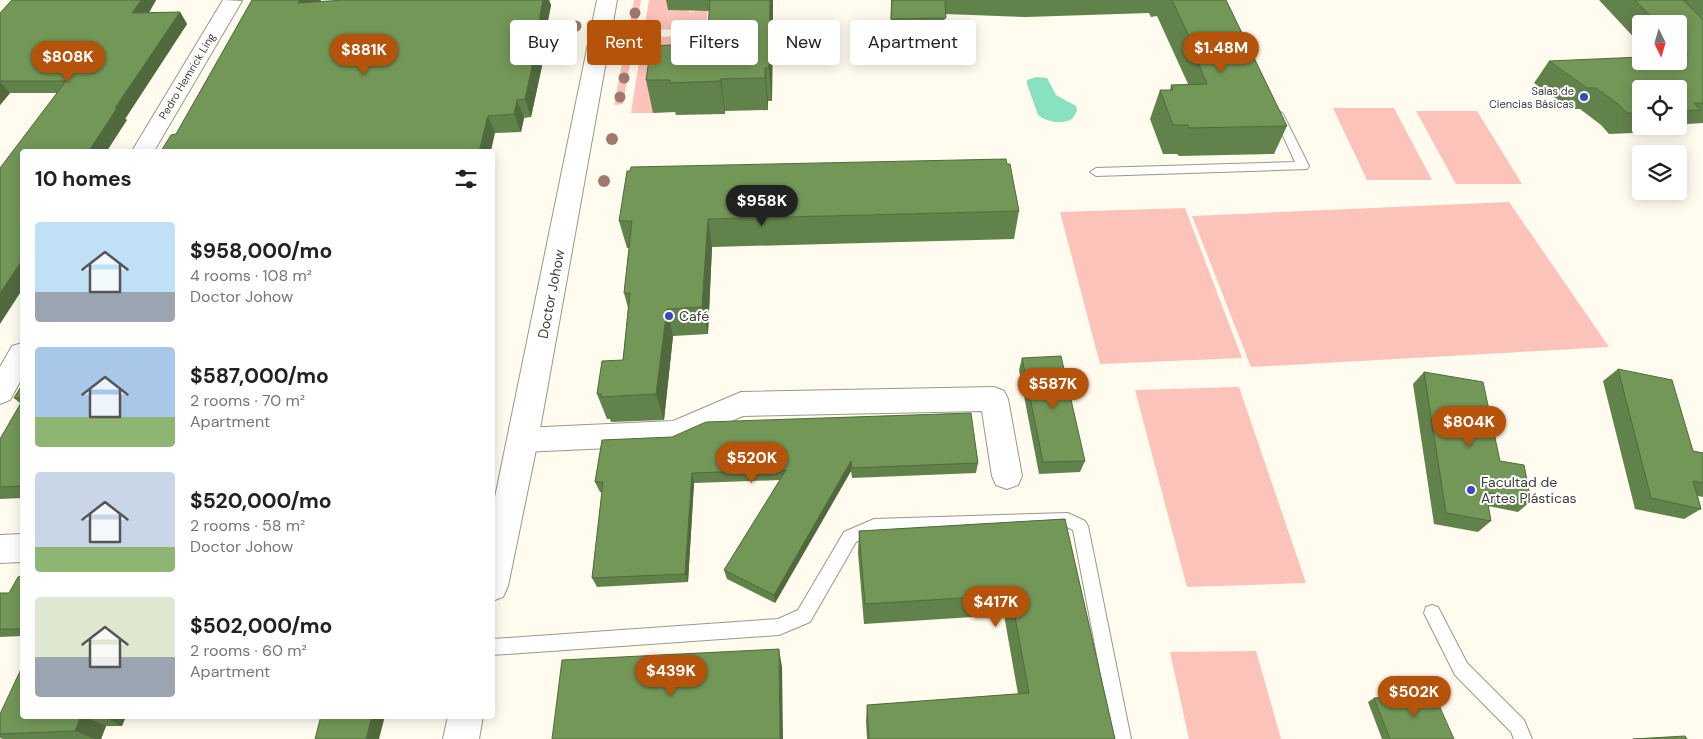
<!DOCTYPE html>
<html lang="en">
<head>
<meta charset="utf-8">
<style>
	body { margin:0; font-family:"DM Sans",sans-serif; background:#f6f6f6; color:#222; height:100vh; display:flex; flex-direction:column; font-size:19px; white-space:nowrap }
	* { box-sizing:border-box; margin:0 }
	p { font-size:16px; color:#767676 }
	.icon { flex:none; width:28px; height:28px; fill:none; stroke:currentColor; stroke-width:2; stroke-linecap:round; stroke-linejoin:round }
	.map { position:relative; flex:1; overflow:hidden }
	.drawer { position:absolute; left:20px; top:149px; width:475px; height:570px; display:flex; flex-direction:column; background:#fff; border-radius:5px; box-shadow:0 2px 12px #0003 }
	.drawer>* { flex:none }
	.top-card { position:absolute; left:510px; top:20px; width:475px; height:45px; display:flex; gap:10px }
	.needle { width:32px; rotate:175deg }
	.buttons { position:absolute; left:1632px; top:15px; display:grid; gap:10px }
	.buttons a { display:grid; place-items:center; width:55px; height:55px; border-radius:5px; background:#fff; box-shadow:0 2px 12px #0003; font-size:25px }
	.price { position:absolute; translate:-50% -42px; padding:0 11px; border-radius:18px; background:#b45309; color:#fff; font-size:16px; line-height:32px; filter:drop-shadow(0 1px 2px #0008) }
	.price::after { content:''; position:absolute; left:50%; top:30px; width:15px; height:11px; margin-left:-8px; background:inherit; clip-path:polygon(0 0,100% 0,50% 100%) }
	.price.current { background:#222; color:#fff }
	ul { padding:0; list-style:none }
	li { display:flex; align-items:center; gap:15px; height:125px; padding:0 15px }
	li span { display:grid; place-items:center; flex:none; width:140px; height:100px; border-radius:5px; color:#555 }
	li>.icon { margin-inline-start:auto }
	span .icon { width:60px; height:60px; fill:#fffc; stroke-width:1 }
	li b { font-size:21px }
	h2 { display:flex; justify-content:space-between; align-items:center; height:60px; padding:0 15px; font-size:21px }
	.chip { padding:0 18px; border-radius:5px; background:#fff; box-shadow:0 2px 12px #0003; font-size:18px; line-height:45px }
	.chip.current { background:#b45309; color:#fff }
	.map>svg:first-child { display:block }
	.green { fill:#fcc3ba }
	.water { fill:#88e1bf }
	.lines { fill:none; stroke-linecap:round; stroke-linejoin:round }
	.service-casing { stroke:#9b9888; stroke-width:2 }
	.minor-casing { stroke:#9b9888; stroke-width:2 }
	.tertiary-casing { stroke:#9b9888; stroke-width:2 }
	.service { fill:#fff; fill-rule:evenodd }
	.minor { fill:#fff; fill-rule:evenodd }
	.tertiary { fill:#fff; fill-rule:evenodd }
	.tree { fill:#a0786f }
	.wall { fill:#62824b; fill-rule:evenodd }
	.shaded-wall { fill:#506a3d }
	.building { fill:#729757; stroke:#506a3d }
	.poi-dot { fill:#3a4abd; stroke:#fff; stroke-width:2 }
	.labels { text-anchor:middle; stroke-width:4; stroke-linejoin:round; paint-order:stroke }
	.far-street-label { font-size:11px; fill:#3d3c36; stroke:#fff }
	.far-poi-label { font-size:11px; fill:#3d3c36; stroke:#fff; text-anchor:end }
	.street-label { font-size:14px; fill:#3d3c36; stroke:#fff }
	.poi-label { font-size:14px; fill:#3d3c36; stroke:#fff; text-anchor:start }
</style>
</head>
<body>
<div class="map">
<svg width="1703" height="739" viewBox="0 0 1703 739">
	<rect width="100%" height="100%" fill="#fffcef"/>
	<path class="green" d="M 634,0 L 641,0 L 623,104 L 614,105 Z
		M 649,0 L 670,0 L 689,10 L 689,12 L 708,9 L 706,29 L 644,30 Z
		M 706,36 L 702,77 L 658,78 L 653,113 L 631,113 L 643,37 Z
		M 1333,108 L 1394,108 L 1432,180 L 1367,180 Z
		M 1416,111 L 1477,111 L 1522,184 L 1456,184 Z
		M 1509,202 L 1609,347 L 1251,367 L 1192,216 Z
		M 1185,208 L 1242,358 L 1100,364 L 1060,212 Z
		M 1239,387 L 1306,583 L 1187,587 L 1135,390 Z
		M 1256,651 L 1281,739 L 1189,739 L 1170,652 Z"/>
	<path class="water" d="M 1036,77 L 1047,78 L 1056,95 L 1076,106 L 1077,111 L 1072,119 C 1061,125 1047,122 1038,115 L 1027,84 L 1027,80 Z"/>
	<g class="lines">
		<defs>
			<path id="service" d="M 1278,110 L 1283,114 L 1309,166 L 1307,169 L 1096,176 L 1090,172 L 1096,168 L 1295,162 L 1273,114 Z
				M 1068,513 L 1085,521 L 1088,526 L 1131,739 L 1113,739 L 1073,530 L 1067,527 L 875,533 L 856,542 L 810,622 L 779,635 L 492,655 L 492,639 L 778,619 L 798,610 L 844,532 L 874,519 Z
				M 1432,605 L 1438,607 L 1467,663 L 1524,720 L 1532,739 L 1514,739 L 1511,732 L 1455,675 L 1424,613 L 1426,607 Z"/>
			<path id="minor" d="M 223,0 L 242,1 L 154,151 L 132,151 Z
				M 22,343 L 22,378 L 10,400 L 0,404 L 0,367 L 12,346 Z
				M 994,387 L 1004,391 L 1008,399 L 1022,476 L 1018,485 L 1007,489 L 996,485 L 992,476 L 982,411 L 743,416 L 675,445 L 523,452 L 513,449 L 508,440 L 513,431 L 523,428 L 673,421 L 741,392 Z
				M 22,534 L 22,562 L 0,563 L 0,535 Z"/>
			<path id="tertiary" d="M 597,0 L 617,0 L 538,440 L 508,586 L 503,597 L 492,601 L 492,512 Z
				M 448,716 L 483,716 L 479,739 L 443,739 Z"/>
		</defs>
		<use href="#service" class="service-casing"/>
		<use href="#minor" class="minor-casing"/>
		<use href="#tertiary" class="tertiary-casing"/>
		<use href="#service" class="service"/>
		<use href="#minor" class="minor"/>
		<use href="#tertiary" class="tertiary"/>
	</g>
	<g class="tree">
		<circle cx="635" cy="13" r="5.5"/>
		<circle cx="576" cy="26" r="5.5"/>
		<circle cx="630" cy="40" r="5.5"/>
		<circle cx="627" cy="58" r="5.5"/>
		<circle cx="624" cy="78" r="5.5"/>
		<circle cx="620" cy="97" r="5.5"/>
		<circle cx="612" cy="139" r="6"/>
		<circle cx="604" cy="181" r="6"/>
	</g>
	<path class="wall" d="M 12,0 L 156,0 L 149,13 L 180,12 L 187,24 L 125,119 L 127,120 L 22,151 L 57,93 L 10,93 L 0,105 L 0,13 Z
		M 252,0 L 321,0 L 320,1 L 549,0 L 551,5 L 540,61 L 542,66 L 531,117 L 524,118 L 521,132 L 495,133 L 176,134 Z
		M 666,0 L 773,0 L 772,101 L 768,101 L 768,110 L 725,111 L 725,114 L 676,115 L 675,112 L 653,113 L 646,80 L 707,43 L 709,11 L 668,10 Z
		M 891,0 L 1226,0 L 1287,126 L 1274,154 L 1179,156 L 1177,154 L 1163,154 L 1150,119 L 1160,90 L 1170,90 L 1171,85 L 1188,84 L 1157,16 L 1151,17 L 1149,13 L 1026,17 L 945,14 L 943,47 L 890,47 Z
		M 1599,0 L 1703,0 L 1703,123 L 1687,124 L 1681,131 L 1609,134 L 1601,125 L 1580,109 L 1571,109 L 1534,83 L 1549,61 L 1679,61 L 1679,24 L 1641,24 L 1641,45 ZM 1641,89 L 1679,89 L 1679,126 L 1641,126 Z
		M 1019,211 L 1014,239 L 712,247 L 708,334 L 673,336 L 664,420 L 611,422 L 610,419 L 607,419 L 597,394 L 623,360 L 628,308 L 624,293 L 629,248 L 627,248 L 619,221 Z
		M 1022,358 L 1085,461 L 1080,472 L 1039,474 L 1019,370 Z
		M 1618,369 L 1693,451 L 1703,453 L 1703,497 L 1698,496 L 1701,509 L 1684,519 L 1635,509 L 1603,381 Z
		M 1424,372 L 1531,501 L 1518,512 L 1488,506 L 1491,521 L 1478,532 L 1434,524 L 1413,384 Z
		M 22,385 L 22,498 L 0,499 L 0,439 L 21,404 L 14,398 Z
		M 602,440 L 978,463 L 976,473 L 852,478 L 851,471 L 775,603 L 727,579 L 724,570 L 780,480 L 694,483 L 688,582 L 597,587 L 592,578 L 602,492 L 600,492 L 595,482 Z
		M 1065,519 L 1115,739 L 867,739 L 866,721 L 867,705 L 1018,694 L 1004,615 L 864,624 L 858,553 L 859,531 Z
		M 22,576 L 22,636 L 0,637 L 0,593 L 9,593 Z
		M 1374,698 L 1454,739 L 1382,739 L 1368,702 Z
		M 0,714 L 22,716 L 126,716 L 122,726 L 106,726 L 101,739 L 3,739 L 0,738 Z"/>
	<path class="shaded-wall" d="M 141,0 L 156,0 L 141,25 L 132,13 Z
		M 300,0 L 321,0 L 308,21 L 298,3 Z
		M 543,0 L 549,0 L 551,5 L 540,61 L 542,66 L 531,117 L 525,99 Z
		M 770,0 L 773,0 L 772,101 L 769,68 Z
		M 180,12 L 187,24 L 125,119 L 127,120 L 107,151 L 89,151 L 115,108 Z
		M 765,68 L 768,101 L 768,110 L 765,78 Z
		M 721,79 L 725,111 L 725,114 L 720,81 Z
		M 0,82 L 10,93 L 0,105 Z
		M 517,100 L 524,118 L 521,132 L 514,114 Z
		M 488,116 L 495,133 L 491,151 L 479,151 Z
		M 708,219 L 712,247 L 708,334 L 702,307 Z
		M 22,260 L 22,290 L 0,324 L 0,293 Z
		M 667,309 L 673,336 L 664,420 L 656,394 Z
		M 851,461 L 851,471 L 775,603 L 774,595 Z
		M 692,473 L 694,483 L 688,582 L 685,574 Z
		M 779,649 L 782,667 L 783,739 L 780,739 Z
		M 81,716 L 83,716 L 106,726 L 101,739 L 95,739 L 75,731 Z
		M 101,716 L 126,716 L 122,726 Z
		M 372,716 L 385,716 L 379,739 L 366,739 Z"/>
	<path class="building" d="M 12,0 L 141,0 L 132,13 L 180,12 L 115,108 L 117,108 L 89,151 L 22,151 L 22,260 L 0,293 L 0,168 L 66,81 L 0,81 L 0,13 Z
		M 252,0 L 300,0 L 298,3 L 344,0 L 543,0 L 534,48 L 536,48 L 525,99 L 517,100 L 514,114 L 488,116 L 479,151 L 161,151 L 171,135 L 176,134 Z
		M 710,0 L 770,0 L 769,68 L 765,68 L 765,78 L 721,79 L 720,81 L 670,83 L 670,80 L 646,80 L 651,46 L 707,43 Z
		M 892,0 L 945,0 L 946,18 L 891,19 Z
		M 1172,0 L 1226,0 L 1287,126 L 1189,128 L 1188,125 L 1173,125 L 1160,90 L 1173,90 L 1171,85 L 1207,84 L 1197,60 L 1200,60 Z
		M 1635,0 L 1689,0 L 1683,0 L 1703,20 L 1703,103 L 1694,103 L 1700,110 L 1679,111 L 1679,89 L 1641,89 L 1641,113 L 1627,113 L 1618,104 L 1596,88 L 1587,88 L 1549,61 L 1641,57 L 1641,61 L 1679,61 L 1679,55 L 1688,54 L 1679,45 L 1679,24 L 1658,24 Z
		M 1006,159 L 1007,164 L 1010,164 L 1019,211 L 708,219 L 702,307 L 667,309 L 656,394 L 601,397 L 601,394 L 597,394 L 602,361 L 623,360 L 630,293 L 624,293 L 632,221 L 619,221 L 627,171 L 630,171 L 631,167 Z
		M 1061,356 L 1085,461 L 1043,462 L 1022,358 Z
		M 1618,369 L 1672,380 L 1693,451 L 1703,453 L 1703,483 L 1693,481 L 1701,509 L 1651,498 Z
		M 1424,372 L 1483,382 L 1500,461 L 1524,465 L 1531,501 L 1486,492 L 1491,521 L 1446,513 Z
		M 22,385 L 22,398 L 14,398 Z
		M 22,401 L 22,486 L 0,487 L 0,439 Z
		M 971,413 L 978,463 L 852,468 L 851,461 L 774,595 L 724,570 L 786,470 L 692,473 L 685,574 L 592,578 L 603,482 L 595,482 L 602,440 L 672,437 L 706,422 Z
		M 1065,519 L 1115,739 L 869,739 L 867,705 L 1029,693 L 1011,595 L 865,604 L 859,531 Z
		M 22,576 L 22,629 L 0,629 L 0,593 L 9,593 L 18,577 Z
		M 779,649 L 780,739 L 552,739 L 562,660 Z
		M 22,667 L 22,716 L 81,716 L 75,731 L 0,734 L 0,714 Z
		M 1434,694 L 1454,739 L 1390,739 L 1374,698 Z
		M 321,716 L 372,716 L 366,739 L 315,739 Z
		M 1685,736 L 1687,739 L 1633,739 Z"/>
	<g class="poi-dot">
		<circle cx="1584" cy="97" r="5"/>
		<circle cx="669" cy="316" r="5"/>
		<circle cx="1471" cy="490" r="5"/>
	</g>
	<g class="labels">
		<g class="far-street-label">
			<text transform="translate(187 76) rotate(-59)" y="4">Pedro Hemrick Ling</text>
		</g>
		<g class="far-poi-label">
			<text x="1574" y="95">Salas de<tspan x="1574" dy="13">Ciencias Básicas</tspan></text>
		</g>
		<g class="street-label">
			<text transform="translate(551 294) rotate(-79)" y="5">Doctor Johow</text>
		</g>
		<g class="poi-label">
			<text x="679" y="321">Café</text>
			<text x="1481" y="487">Facultad de<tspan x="1481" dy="16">Artes Plásticas</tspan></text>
		</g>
	</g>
</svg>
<div class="buttons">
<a><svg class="needle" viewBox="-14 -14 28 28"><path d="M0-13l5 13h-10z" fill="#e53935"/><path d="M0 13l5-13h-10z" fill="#767676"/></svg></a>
<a><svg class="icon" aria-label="locate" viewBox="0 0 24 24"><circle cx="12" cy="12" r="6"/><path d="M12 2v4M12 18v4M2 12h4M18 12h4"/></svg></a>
<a><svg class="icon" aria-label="layers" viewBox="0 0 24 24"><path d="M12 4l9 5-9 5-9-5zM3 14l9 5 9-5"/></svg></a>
</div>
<b class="price" style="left:1221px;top:74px">$1.48M</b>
<b class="price" style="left:364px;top:76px">$881K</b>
<b class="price" style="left:68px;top:83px">$808K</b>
<b class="price current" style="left:762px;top:227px">$958K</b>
<b class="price" style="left:1053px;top:410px">$587K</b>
<b class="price" style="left:1469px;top:448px">$804K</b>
<b class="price" style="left:752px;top:484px">$520K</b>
<b class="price" style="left:996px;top:628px">$417K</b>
<b class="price" style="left:671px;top:697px">$439K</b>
<b class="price" style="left:1414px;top:718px">$502K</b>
<div class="top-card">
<a class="chip">Buy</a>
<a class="chip current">Rent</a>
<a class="chip">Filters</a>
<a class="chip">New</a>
<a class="chip">Apartment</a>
</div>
<section class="drawer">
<h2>10 homes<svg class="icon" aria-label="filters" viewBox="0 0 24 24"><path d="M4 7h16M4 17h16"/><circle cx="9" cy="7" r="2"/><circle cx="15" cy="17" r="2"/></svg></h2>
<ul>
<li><span style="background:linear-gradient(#bfe0f5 70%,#9aa5b1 0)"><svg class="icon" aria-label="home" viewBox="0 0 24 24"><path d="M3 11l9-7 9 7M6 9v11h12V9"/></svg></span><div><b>$958,000/mo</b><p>4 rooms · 108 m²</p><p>Doctor Johow</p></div></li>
<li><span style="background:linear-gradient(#a9c7e8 70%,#8fb573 0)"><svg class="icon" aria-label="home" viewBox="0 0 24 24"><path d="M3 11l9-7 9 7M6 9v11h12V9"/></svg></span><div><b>$587,000/mo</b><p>2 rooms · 70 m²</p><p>Apartment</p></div></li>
<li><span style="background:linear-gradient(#c9d6e8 75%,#8fb573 0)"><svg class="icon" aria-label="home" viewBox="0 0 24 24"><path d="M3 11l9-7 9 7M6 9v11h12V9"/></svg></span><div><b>$520,000/mo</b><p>2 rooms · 58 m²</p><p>Doctor Johow</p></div></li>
<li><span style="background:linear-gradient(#dfe7d0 60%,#9aa5b1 0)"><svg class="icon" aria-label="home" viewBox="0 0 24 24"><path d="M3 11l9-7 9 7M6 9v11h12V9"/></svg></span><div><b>$502,000/mo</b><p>2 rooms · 60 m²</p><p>Apartment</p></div></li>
</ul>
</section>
</div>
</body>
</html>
